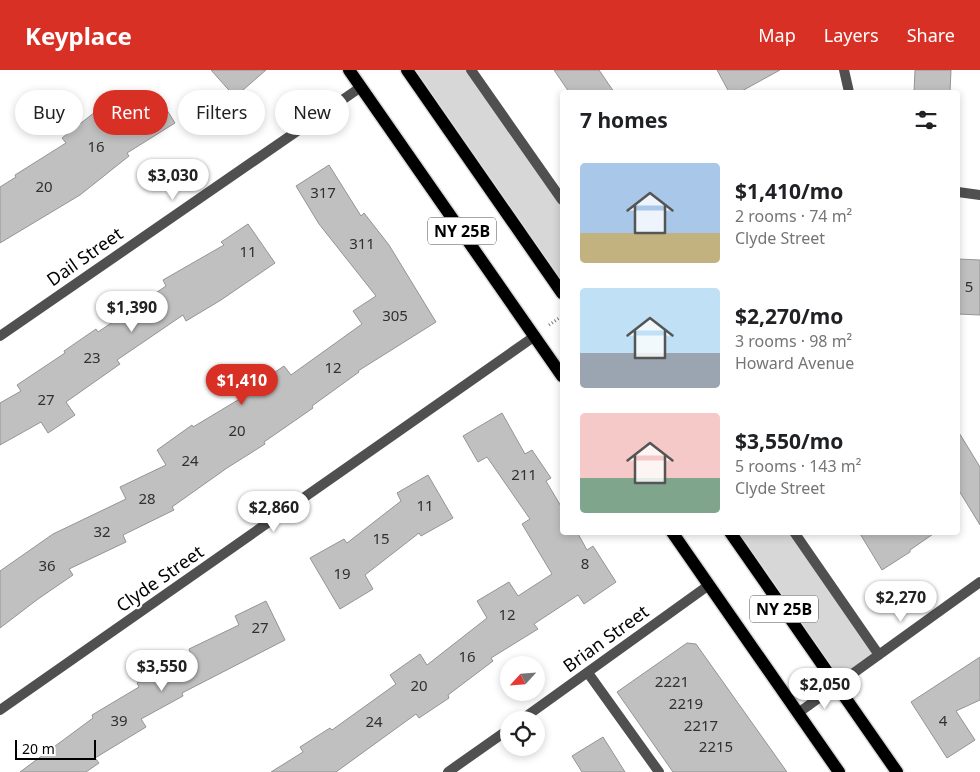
<!DOCTYPE html>
<html lang="en">
<head>
<meta charset="utf-8">
<style>
	body { margin:0; font-family:"Noto Sans",sans-serif; background:#f2f2f2; color:#202124; height:100vh; display:flex; flex-direction:column; font-size:19px; white-space:nowrap }
	* { box-sizing:border-box; margin:0 }
	p { font-size:16px; color:#757577 }
	.icon { flex:none; width:28px; height:28px; fill:none; stroke:currentColor; stroke-width:2; stroke-linecap:round; stroke-linejoin:round }
	.map { position:relative; flex:1; overflow:hidden }
	.sheet { position:absolute; left:560px; top:20px; width:400px; height:445px; display:flex; flex-direction:column; background:#fff; border-radius:5px; box-shadow:0 2px 8px #0003 }
	.sheet>* { flex:none }
	.top-card { position:absolute; left:15px; top:20px; width:470px; height:45px; display:flex; gap:10px }
	.needle { width:32px; rotate:244deg }
	.controls { position:absolute; left:500px; top:586px; display:grid; gap:10px }
	.controls a { display:grid; place-items:center; width:45px; height:45px; border-radius:50%; background:#fff; box-shadow:0 2px 8px #0003; font-size:25px }
	.scale { position:absolute; left:15px; bottom:12px; width:81px; box-sizing:border-box; padding-left:5px; border:2px solid #000; border-top:0; font-size:14px; line-height:18px; white-space:nowrap; color:#000; -webkit-text-stroke:4px #fff; paint-order:stroke }
	.price { position:absolute; translate:-50% -42px; padding:0 11px; border-radius:18px; background:#fff; color:#222; font-size:16px; line-height:32px; filter:drop-shadow(0 1px 2px #0008) }
	.price::after { content:''; position:absolute; left:50%; top:30px; width:15px; height:11px; margin-left:-8px; background:inherit; clip-path:polygon(0 0,100% 0,50% 100%) }
	.price.on { background:#d93025; color:#fff }
	ul { padding:0; list-style:none }
	li { display:flex; align-items:center; gap:15px; height:125px; padding:0 20px }
	li span { display:grid; place-items:center; flex:none; width:140px; height:100px; border-radius:5px; color:#555 }
	li>.icon { margin-inline-start:auto }
	span .icon { width:60px; height:60px; fill:#fffc; stroke-width:1 }
	li b { font-size:21px }
	h2 { display:flex; justify-content:space-between; align-items:center; height:60px; padding:0 20px; font-size:21px }
	.tag { padding:0 18px; border-radius:22px; background:#fff; box-shadow:0 2px 8px #0003; font-size:18px; line-height:45px }
	.tag.on { background:#d93025; color:#fff }
	header { display:flex; align-items:center; gap:30px; box-sizing:border-box; height:70px; padding:0 25px; background:#d93025; color:#fff }
	header strong { font-size:24px }
	nav { display:flex; gap:28px; margin-inline-start:auto; font-size:18px }
	.map>svg:first-child { display:block }
	.green { fill:#d7d7d7 }
	.building { fill:#c0c0c0; stroke:#949494 }
	.lines { fill:none; stroke-linecap:round; stroke-linejoin:round }
	.primary-casing { stroke:#dbdbdb; stroke-width:15 }
	.path { stroke:#727272; stroke-width:3; stroke-dasharray:1 2.5; stroke-linecap:butt }
	.lane { stroke:#505050; stroke-width:10 }
	.street { stroke:#505050; stroke-width:10 }
	.primary { stroke:#000; stroke-width:12 }
	.labels { text-anchor:middle; stroke-width:4.5; stroke-linejoin:round; paint-order:stroke }
	.number-label { font-size:15px; fill:#303030 }
	.shield { fill:#fff; stroke:#4c4c4c; stroke-width:1 }
	.shield-label { font-size:16px; font-weight:bold; fill:#000 }
	.street-label { font-size:18px; fill:#000; stroke:#fff }
</style>
</head>
<body>
<header>
<strong>Keyplace</strong>
<nav><a>Map</a><a>Layers</a><a>Share</a></nav>
</header>
<div class="map">
<svg width="980" height="702" viewBox="0 0 980 702">
	<rect width="100%" height="100%" fill="#fff"/>
	<path class="green" d="M 407,0 L 471,0 L 562,130 L 562,223 Z
		M 730,463 L 796,463 L 879,585 L 838,616 Z"/>
	<path class="building" d="M 211,0 L 266,0 L 235,27 Z
		M 554,0 L 599,0 L 614,22 L 569,22 Z
		M 717,0 L 780,0 L 740,22 L 729,22 Z
		M 915,0 L 951,0 L 950,22 L 914,22 Z
		M 157,24 L 175,53 L 127,83 L 129,86 L 80,125 L 0,173 L 0,117 L 16,107 L 15,105 L 66,73 L 62,68 L 95,42 L 106,56 Z
		M 329,95 L 361,146 L 364,143 L 389,175 L 436,252 L 358,301 L 359,302 L 312,336 L 313,338 L 264,372 L 265,374 L 227,398 L 172,437 L 174,440 L 123,465 L 126,472 L 69,499 L 73,505 L 38,529 L 0,558 L 0,501 L 53,464 L 126,429 L 120,417 L 166,395 L 157,380 L 192,355 L 193,357 L 248,324 L 247,321 L 284,296 L 291,305 L 362,254 L 353,241 L 376,226 L 319,154 L 296,116 Z
		M 248,154 L 275,193 L 221,230 L 186,251 L 183,245 L 117,290 L 120,294 L 66,332 L 75,345 L 48,363 L 41,352 L 0,375 L 0,333 L 21,321 L 17,315 L 65,283 L 64,281 L 96,259 L 98,262 L 166,216 L 163,210 L 224,175 L 221,172 Z
		M 958,189 L 980,190 L 980,245 L 958,244 Z
		M 502,343 L 525,384 L 532,380 L 551,408 L 546,411 L 562,438 L 562,462 L 577,462 L 587,480 L 593,476 L 616,512 L 584,534 L 578,525 L 534,554 L 538,559 L 491,588 L 493,591 L 448,625 L 449,628 L 419,648 L 416,644 L 336,702 L 271,702 L 303,682 L 300,677 L 330,658 L 332,660 L 396,614 L 390,605 L 420,584 L 427,595 L 487,548 L 477,531 L 509,512 L 518,526 L 552,504 L 522,454 L 530,449 L 487,387 L 478,392 L 463,366 Z
		M 958,361 L 980,397 L 980,455 L 958,419 Z
		M 428,405 L 453,448 L 421,466 L 419,463 L 365,505 L 373,519 L 340,539 L 310,488 L 344,469 L 347,473 L 401,431 L 397,423 Z
		M 859,462 L 936,462 L 910,480 L 910,482 L 882,500 Z
		M 266,531 L 285,570 L 182,623 L 183,626 L 141,649 L 146,657 L 95,688 L 99,693 L 86,702 L 20,702 L 93,648 L 92,645 L 139,617 L 137,613 L 191,584 L 189,579 L 239,555 L 235,546 Z
		M 687,573 L 696,574 L 787,702 L 673,702 L 617,622 Z
		M 980,587 L 980,630 L 956,641 L 975,670 L 947,688 L 911,632 Z
		M 603,667 L 625,702 L 582,702 L 572,686 Z"/>
	<g class="lines">
		<defs>
			<path id="primary" d="M 349,0 L 562,306
				M 407,0 L 562,223
				M 672,462 L 839,702
				M 730,462 L 897,702"/>
		</defs>
		<use href="#primary" class="primary-casing"/>
		<path class="path" d="M 549,255 L 562,246"/>
		<path class="lane" d="M 588,603 L 659,702"/>
		<path class="street" d="M 471,0 L 562,130
			M 844,0 L 849,22
			M 958,122 L 980,125
			M 0,266 L 361,17
			M 794,462 L 879,585
			M 0,640 L 535,266
			M 798,643 L 980,512
			M 521,650 L 709,515
			M 448,702 L 509,659"/>
		<use href="#primary" class="primary"/>
	</g>
	<g class="labels">
		<g class="number-label">
			<text x="96" y="82">16</text>
			<text x="44" y="122">20</text>
			<text x="323" y="128">317</text>
			<text x="362" y="179">311</text>
			<text x="248" y="187">11</text>
			<text x="969" y="222">5</text>
			<text x="395" y="251">305</text>
			<text x="92" y="293">23</text>
			<text x="333" y="303">12</text>
			<text x="46" y="335">27</text>
			<text x="237" y="366">20</text>
			<text x="190" y="396">24</text>
			<text x="524" y="410">211</text>
			<text x="147" y="434">28</text>
			<text x="425" y="441">11</text>
			<text x="102" y="467">32</text>
			<text x="381" y="474">15</text>
			<text x="585" y="499">8</text>
			<text x="47" y="501">36</text>
			<text x="342" y="509">19</text>
			<text x="507" y="550">12</text>
			<text x="260" y="563">27</text>
			<text x="467" y="592">16</text>
			<text x="672" y="617">2221</text>
			<text x="419" y="621">20</text>
			<text x="686" y="639">2219</text>
			<text x="119" y="656">39</text>
			<text x="943" y="656">4</text>
			<text x="374" y="657">24</text>
			<text x="701" y="661">2217</text>
			<text x="716" y="682">2215</text>
		</g>
		<g class="shield">
			<rect x="428" y="147.5" width="68" height="27" rx="4"/>
			<rect x="750" y="525.5" width="68" height="27" rx="4"/>
		</g>
		<g class="shield-label">
			<text x="462" y="167">NY 25B</text>
			<text x="784" y="545">NY 25B</text>
		</g>
		<g class="street-label">
			<text transform="translate(85 187) rotate(-35)" y="6">Dail Street</text>
			<text transform="translate(160 509) rotate(-35)" y="6">Clyde Street</text>
			<text transform="translate(606 569) rotate(-36)" y="6">Brian Street</text>
		</g>
	</g>
</svg>
<div class="controls">
<a><svg class="needle" viewBox="-14 -14 28 28"><path d="M0-13l5 13h-10z" fill="#e53935"/><path d="M0 13l5-13h-10z" fill="#757577"/></svg></a>
<a><svg class="icon" aria-label="locate" viewBox="0 0 24 24"><circle cx="12" cy="12" r="6"/><path d="M12 2v4M12 18v4M2 12h4M18 12h4"/></svg></a>
</div>
<div class="scale">20 m</div>
<b class="price" style="left:173px;top:131px">$3,030</b>
<b class="price" style="left:132px;top:263px">$1,390</b>
<b class="price on" style="left:242px;top:336px">$1,410</b>
<b class="price" style="left:274px;top:463px">$2,860</b>
<b class="price" style="left:901px;top:553px">$2,270</b>
<b class="price" style="left:162px;top:622px">$3,550</b>
<b class="price" style="left:825px;top:640px">$2,050</b>
<div class="top-card">
<a class="tag">Buy</a>
<a class="tag on">Rent</a>
<a class="tag">Filters</a>
<a class="tag">New</a>
</div>
<section class="sheet">
<h2>7 homes<svg class="icon" aria-label="filters" viewBox="0 0 24 24"><path d="M4 7h16M4 17h16"/><circle cx="9" cy="7" r="2"/><circle cx="15" cy="17" r="2"/></svg></h2>
<ul>
<li><span style="background:linear-gradient(#a9c7e8 70%,#c2b280 0)"><svg class="icon" aria-label="home" viewBox="0 0 24 24"><path d="M3 11l9-7 9 7M6 9v11h12V9"/></svg></span><div><b>$1,410/mo</b><p>2 rooms · 74 m²</p><p>Clyde Street</p></div></li>
<li><span style="background:linear-gradient(#bfe0f5 65%,#9aa5b1 0)"><svg class="icon" aria-label="home" viewBox="0 0 24 24"><path d="M3 11l9-7 9 7M6 9v11h12V9"/></svg></span><div><b>$2,270/mo</b><p>3 rooms · 98 m²</p><p>Howard Avenue</p></div></li>
<li><span style="background:linear-gradient(#f6c9c9 65%,#7fa58c 0)"><svg class="icon" aria-label="home" viewBox="0 0 24 24"><path d="M3 11l9-7 9 7M6 9v11h12V9"/></svg></span><div><b>$3,550/mo</b><p>5 rooms · 143 m²</p><p>Clyde Street</p></div></li>
</ul>
</section>
</div>
</body>
</html>
